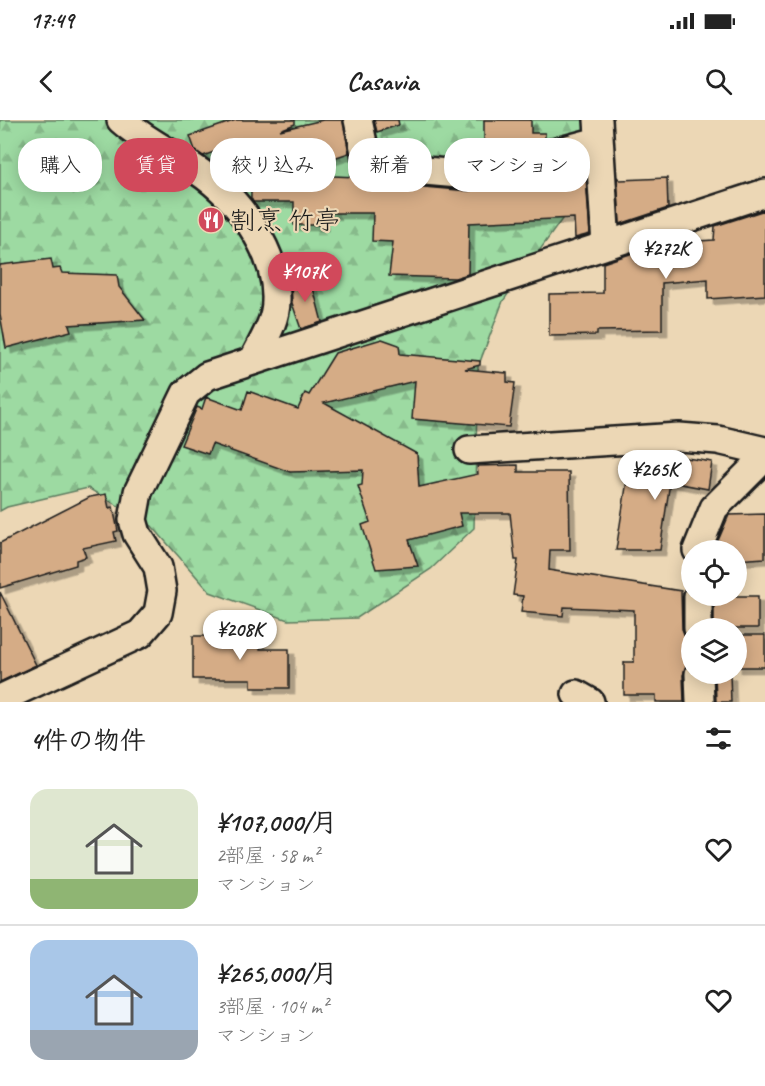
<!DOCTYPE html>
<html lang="ja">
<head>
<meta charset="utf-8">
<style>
	body { margin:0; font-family:Caveat,"Klee One",sans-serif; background:#f6f6f6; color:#222; height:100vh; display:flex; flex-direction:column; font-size:22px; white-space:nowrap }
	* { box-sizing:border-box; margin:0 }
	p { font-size:20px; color:#767676 }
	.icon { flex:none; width:33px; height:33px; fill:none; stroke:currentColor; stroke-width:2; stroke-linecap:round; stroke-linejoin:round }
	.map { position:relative; height:582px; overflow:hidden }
	.side { display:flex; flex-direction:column; background:#fff; flex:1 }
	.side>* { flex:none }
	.banner { position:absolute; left:18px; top:18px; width:729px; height:54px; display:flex; gap:12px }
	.tools { position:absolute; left:681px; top:420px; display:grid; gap:12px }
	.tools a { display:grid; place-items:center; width:66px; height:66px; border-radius:50%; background:#fff; box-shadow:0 3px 15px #0003; font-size:30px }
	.price { position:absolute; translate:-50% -51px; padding:0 14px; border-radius:21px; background:#fff; color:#222; font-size:20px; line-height:39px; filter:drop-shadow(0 2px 3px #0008) }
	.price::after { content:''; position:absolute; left:50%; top:36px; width:18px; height:14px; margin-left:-9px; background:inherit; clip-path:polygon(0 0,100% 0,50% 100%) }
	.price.on { background:#d1495b; color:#fff }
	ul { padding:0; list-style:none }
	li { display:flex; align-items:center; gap:18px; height:150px; padding:0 30px }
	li+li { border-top:2px solid #e0e0e0 }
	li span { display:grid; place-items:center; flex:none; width:168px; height:120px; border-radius:18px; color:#555 }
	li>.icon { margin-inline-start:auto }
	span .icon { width:72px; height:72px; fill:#fffc; stroke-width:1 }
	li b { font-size:26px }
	h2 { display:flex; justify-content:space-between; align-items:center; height:72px; padding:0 30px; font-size:26px }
	.tag { padding:0 21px; border-radius:24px; background:#fff; box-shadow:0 3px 15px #0003; font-size:21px; line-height:54px }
	.tag.on { background:#d1495b; color:#fff }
	.status { display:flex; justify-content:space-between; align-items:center; height:42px; padding:0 30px; background:#fff; direction:ltr }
	.status svg { height:16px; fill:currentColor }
	header { display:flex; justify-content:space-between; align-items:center; height:78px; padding:0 30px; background:#fff; font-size:27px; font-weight:600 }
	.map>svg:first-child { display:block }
	.forest { fill:url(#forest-firs); stroke:#5c7b5f; stroke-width:1.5 }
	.building { fill:#d5ac86; stroke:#1c1c1c; stroke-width:1.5; filter:url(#shadow) }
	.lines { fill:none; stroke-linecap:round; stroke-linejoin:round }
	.street-casing { stroke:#1c1c1c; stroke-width:32 }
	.street { stroke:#ecd7b5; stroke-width:27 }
	.labels { text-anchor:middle; stroke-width:4.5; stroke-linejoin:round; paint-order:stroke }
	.poi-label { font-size:26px; fill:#1c1c1c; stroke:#ecd7b5; text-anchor:start }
</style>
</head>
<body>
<div class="status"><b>17:49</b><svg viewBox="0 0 49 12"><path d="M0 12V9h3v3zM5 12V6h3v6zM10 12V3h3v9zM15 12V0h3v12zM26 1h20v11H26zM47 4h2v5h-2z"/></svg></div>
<header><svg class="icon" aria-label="back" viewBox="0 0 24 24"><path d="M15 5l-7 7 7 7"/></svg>Casavia<svg class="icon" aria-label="search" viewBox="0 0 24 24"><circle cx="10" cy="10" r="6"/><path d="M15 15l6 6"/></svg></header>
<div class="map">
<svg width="765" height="582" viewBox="0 0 765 582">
	<defs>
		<pattern id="forest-firs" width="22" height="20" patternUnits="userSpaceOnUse" patternTransform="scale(1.5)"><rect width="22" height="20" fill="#9ddaa2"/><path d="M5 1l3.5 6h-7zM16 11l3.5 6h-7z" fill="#87ba8b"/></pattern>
		<filter id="shadow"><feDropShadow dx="5.5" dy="5.5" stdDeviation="0" flood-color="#0004"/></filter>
	</defs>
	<rect width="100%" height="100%" fill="#ecd7b5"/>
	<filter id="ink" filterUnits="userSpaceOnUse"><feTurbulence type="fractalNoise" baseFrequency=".0167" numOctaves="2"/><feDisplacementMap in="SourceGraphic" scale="12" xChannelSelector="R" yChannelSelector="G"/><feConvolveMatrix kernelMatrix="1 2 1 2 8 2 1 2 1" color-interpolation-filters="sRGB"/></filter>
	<g filter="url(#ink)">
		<path class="forest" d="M 0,0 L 613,0 L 609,34 L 503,181 L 478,247 L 474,408 L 431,449 L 357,498 L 288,500 L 210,472 L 152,406 L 88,368 L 7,387 L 0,391 Z"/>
		<path class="building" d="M 236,0 L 295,0 L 295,4 L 280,10 L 323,0 L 343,0 L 349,33 L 284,54 L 357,57 L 367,62 L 469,71 L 574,44 L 575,58 L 586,58 L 590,114 L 575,118 L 574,98 L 469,103 L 468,154 L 455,158 L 389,156 L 393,122 L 372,121 L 373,93 L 323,93 L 323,105 L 294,105 L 294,82 L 253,82 L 251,78 L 250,19 L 203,36 L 195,30 L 190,16 Z
			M 374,0 L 398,0 L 399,5 L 377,12 Z
			M 484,0 L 531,0 L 531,13 L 545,13 L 545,19 L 475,37 L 473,24 L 484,22 Z
			M 88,34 L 96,58 L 68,68 L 59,43 Z
			M 617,57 L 620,60 L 667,58 L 668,88 L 620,104 Z
			M 765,90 L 765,175 L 708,179 L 708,159 L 662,163 L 662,210 L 597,211 L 597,215 L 549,216 L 549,174 L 603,173 L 603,143 L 669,121 L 669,126 L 682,122 L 714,120 L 715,106 Z
			M 51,139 L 53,149 L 60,148 L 62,153 L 117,155 L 119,167 L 145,200 L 69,205 L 71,211 L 6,228 L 0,194 L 0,145 Z
			M 310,156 L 322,202 L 301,209 L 292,183 L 291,161 Z
			M 382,219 L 399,225 L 400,234 L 480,241 L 480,245 L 465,249 L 507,253 L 507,262 L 515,263 L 509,307 L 412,299 L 415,261 L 324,283 L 417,334 L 419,367 L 478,354 L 477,346 L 518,345 L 518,352 L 569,352 L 570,430 L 550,430 L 549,450 L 681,471 L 682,509 L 688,520 L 688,544 L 683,555 L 684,582 L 656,582 L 656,575 L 624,575 L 624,542 L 634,542 L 634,490 L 564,487 L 563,496 L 521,492 L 523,476 L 513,475 L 518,440 L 515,440 L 510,393 L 459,393 L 462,406 L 409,420 L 418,446 L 376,449 L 362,405 L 370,402 L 358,366 L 362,365 L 363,350 L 290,352 L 212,324 L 208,334 L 181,325 L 197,287 L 202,289 L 206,277 L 242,290 L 248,271 L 298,289 L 305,273 L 309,275 L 335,233 Z
			M 667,335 L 712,342 L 708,369 L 670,362 L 660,430 L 616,430 L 629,348 L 664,353 Z
			M 106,374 L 109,388 L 113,387 L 118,411 L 114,412 L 116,421 L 83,428 L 86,437 L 76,440 L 76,445 L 0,468 L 0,423 L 90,377 Z
			M 765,394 L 765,438 L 736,440 L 736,430 L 714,430 L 729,395 Z
			M 0,472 L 36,545 L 0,562 Z
			M 714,476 L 758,476 L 758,508 L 714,508 Z
			M 736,515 L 765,515 L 765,547 L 736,547 Z
			M 193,516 L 260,516 L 260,529 L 289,529 L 289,568 L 251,568 L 251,559 L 193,559 Z
			M 715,554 L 730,554 L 731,582 L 716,582 Z"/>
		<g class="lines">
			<defs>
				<path id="street" d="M 121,0 C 145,21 172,33 198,51 C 237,77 278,131 276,181 C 276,202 262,222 253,241
					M 358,0 L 368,46 L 470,55 L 598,21
					M 598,0 L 606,125
					M 469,330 L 679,317 L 718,320 L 765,331
					M 697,430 L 714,388 L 765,337
					M 698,476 L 698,508
					M 699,554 L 700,582
					M 576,574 L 590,582
					M 0,579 L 140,514 L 158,493 L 162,471 L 158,447 L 137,414 L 133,400 L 138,372 L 186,273 L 207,256 L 765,73"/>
			</defs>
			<use href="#street" class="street-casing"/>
			<use href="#street" class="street"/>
		</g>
	</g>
	<defs>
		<symbol id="restaurant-disc" viewBox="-11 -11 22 22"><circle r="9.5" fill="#d1495b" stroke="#ecd7b5"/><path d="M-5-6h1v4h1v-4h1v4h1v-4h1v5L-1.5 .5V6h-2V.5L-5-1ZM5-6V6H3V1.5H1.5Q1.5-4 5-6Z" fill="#fff"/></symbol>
	</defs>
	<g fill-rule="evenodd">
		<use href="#restaurant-disc" x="196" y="85" width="30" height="30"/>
	</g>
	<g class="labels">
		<g class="poi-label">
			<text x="230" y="109">割烹 竹亭</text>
		</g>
	</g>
</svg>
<div class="tools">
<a><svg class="icon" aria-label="locate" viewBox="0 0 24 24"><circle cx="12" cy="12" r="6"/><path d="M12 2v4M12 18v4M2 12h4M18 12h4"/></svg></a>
<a><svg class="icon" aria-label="layers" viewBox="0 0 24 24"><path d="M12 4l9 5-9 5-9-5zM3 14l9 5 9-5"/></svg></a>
</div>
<b class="price" style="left:666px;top:160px">¥272K</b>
<b class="price on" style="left:305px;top:183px">¥107K</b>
<b class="price" style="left:655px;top:381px">¥265K</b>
<b class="price" style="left:240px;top:541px">¥208K</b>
<div class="banner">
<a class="tag">購入</a>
<a class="tag on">賃貸</a>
<a class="tag">絞り込み</a>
<a class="tag">新着</a>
<a class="tag">マンション</a>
</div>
</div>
<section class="side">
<h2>4件の物件<svg class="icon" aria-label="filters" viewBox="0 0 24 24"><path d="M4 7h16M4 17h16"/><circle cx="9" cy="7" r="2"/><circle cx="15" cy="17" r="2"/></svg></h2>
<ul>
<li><span style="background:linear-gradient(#dfe7d0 75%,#8fb573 0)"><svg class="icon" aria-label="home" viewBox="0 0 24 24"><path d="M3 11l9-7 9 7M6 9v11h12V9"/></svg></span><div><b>¥107,000/月</b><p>2部屋 · 58 m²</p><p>マンション</p></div><svg class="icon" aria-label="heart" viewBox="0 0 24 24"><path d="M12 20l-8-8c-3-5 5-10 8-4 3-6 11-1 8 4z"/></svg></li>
<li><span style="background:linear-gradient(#a9c7e8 75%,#9aa5b1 0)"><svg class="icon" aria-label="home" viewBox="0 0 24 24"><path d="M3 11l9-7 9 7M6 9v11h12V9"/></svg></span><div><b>¥265,000/月</b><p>3部屋 · 104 m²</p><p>マンション</p></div><svg class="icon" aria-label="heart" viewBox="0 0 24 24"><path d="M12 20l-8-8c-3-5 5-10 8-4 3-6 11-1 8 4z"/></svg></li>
</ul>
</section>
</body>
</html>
